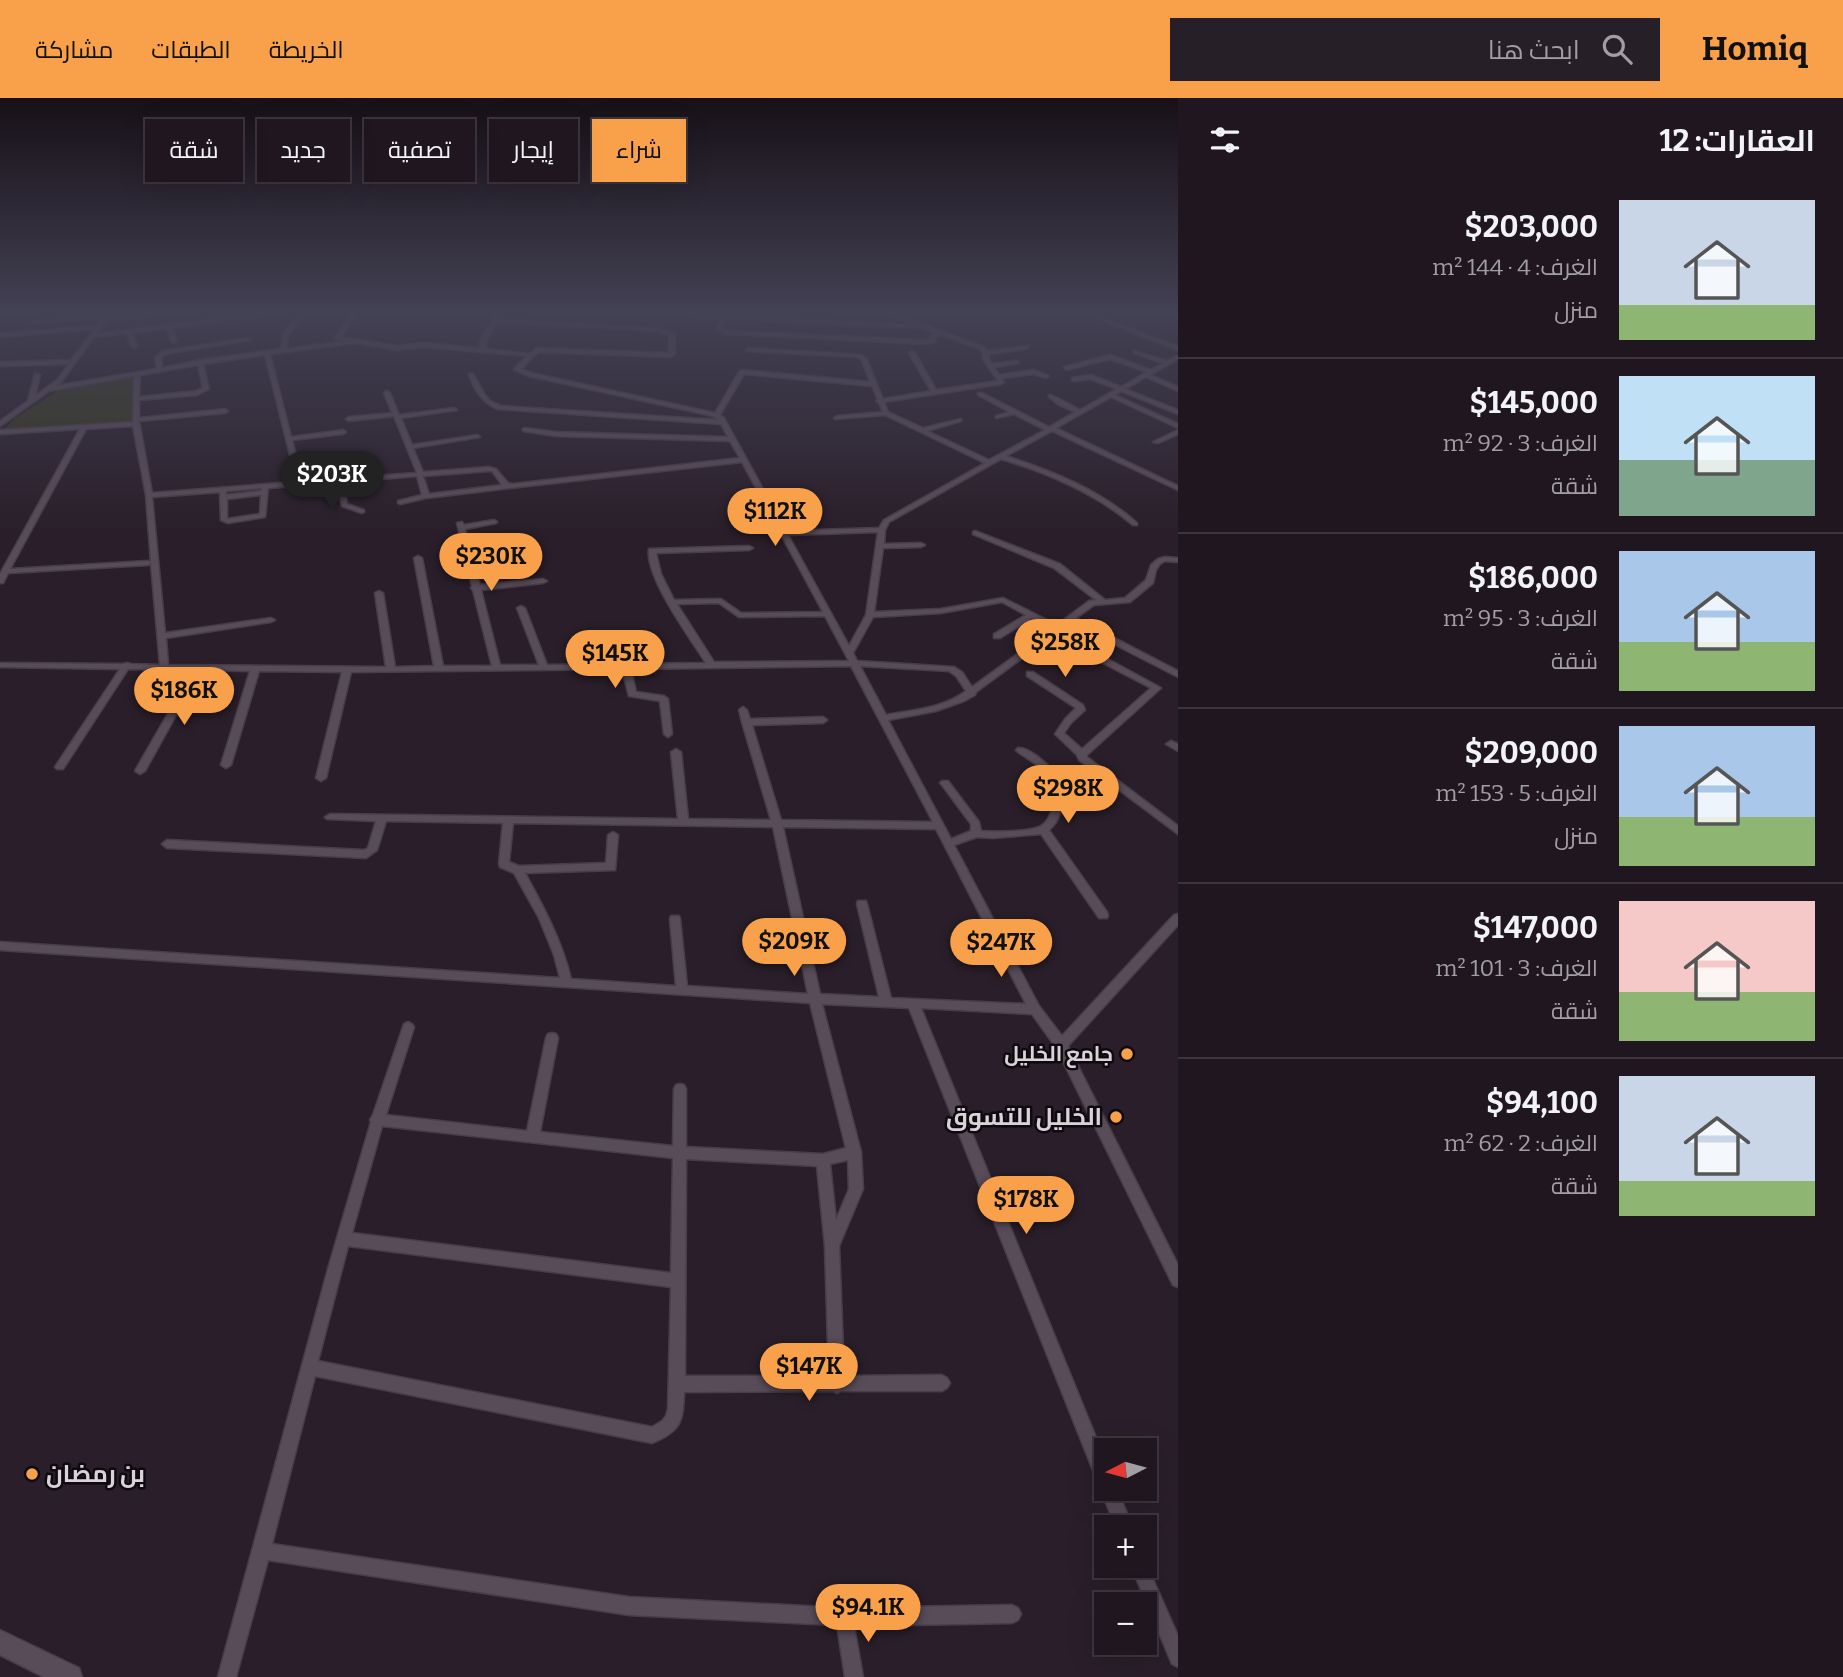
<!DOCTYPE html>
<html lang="ar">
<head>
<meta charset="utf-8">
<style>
	body { margin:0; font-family:Bitter,Cairo,serif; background:#271f28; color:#f1f3f6; direction:rtl; height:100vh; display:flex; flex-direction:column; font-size:26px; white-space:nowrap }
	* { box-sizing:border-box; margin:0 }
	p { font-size:23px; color:#a19fa4 }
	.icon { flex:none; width:38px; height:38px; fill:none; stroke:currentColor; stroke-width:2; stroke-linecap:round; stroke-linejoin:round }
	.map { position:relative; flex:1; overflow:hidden; direction:ltr }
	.sheet { display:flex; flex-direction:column; background:#1f161f; width:665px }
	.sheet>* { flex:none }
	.banner { position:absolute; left:21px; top:21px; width:665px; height:63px; direction:rtl; display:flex; gap:14px }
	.needle { width:46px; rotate:264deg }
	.buttons { position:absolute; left:1094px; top:1340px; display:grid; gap:14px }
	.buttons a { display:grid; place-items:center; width:63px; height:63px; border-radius:0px; background:#1f161f; box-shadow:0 7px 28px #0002,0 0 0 2px #3c353d; font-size:35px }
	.price { position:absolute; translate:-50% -60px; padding:0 16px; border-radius:24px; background:#f8a14a; color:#111; font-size:23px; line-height:46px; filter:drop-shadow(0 2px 4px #0008) }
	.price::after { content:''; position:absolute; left:50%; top:42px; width:21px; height:16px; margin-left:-10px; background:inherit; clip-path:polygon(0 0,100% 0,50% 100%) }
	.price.active { background:#222; color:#fff }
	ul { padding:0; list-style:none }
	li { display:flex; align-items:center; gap:21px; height:175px; padding:0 28px }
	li+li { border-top:2px solid #3c353d }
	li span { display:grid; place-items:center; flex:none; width:196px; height:140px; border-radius:0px; color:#555 }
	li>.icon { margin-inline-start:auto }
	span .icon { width:84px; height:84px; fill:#fffc; stroke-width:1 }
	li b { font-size:30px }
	h2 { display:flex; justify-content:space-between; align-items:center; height:84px; padding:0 28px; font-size:30px }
	.pill { padding:0 24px; border-radius:0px; background:#1f161f; box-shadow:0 7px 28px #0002,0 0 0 2px #3c353d; font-size:24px; line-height:63px }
	.pill.active { background:#f8a14a; color:#111 }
	header { display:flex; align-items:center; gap:42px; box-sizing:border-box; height:98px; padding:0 35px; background:#f8a14a; color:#111 }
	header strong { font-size:33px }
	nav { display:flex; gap:38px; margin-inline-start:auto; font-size:24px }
	.search { width:490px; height:63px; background:#271f28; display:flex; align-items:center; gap:18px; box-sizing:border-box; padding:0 24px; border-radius:0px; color:#a19fa4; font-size:26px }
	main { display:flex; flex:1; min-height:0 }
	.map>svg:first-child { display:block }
	.green { fill:#35371a }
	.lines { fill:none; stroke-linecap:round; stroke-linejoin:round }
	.minor-casing { stroke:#463d46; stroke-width:3 }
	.tertiary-casing { stroke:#463d46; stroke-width:3 }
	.minor { fill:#594c59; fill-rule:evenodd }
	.tertiary { fill:#594c59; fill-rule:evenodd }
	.poi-dot { fill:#f8a14a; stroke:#0f0a0f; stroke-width:2.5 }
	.labels { text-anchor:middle; stroke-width:5; stroke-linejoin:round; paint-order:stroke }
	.poi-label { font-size:21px; font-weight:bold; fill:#dad2d9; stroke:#0f0a0f; text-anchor:end }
	.near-poi-label { font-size:24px; font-weight:bold; fill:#dad2d9; stroke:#0f0a0f; text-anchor:end }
</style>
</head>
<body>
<header>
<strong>Homiq</strong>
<div class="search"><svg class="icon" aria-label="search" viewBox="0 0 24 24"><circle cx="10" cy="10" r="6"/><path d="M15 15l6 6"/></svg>ابحث هنا</div>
<nav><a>الخريطة</a><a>الطبقات</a><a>مشاركة</a></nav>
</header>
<main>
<section class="sheet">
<h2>العقارات: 12<svg class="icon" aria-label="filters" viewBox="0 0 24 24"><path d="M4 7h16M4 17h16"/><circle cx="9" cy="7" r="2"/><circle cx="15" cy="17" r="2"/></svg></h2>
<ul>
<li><span style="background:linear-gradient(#c9d6e8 75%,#8fb573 0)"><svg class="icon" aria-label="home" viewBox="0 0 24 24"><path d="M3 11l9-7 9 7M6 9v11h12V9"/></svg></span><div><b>$203,000</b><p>الغرف: 4 · 144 m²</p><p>منزل</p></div></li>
<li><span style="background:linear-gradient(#bfe0f5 60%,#7fa58c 0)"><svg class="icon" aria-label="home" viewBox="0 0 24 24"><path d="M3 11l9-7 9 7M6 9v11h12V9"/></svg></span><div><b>$145,000</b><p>الغرف: 3 · 92 m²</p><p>شقة</p></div></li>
<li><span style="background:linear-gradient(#a9c7e8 65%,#8fb573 0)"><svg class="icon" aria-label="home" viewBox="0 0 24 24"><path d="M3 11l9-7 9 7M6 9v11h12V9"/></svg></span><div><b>$186,000</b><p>الغرف: 3 · 95 m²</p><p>شقة</p></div></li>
<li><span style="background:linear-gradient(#a9c7e8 65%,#8fb573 0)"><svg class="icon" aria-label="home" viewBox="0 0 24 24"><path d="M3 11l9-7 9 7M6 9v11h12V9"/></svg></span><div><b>$209,000</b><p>الغرف: 5 · 153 m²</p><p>منزل</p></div></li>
<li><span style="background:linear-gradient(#f6c9c9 65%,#8fb573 0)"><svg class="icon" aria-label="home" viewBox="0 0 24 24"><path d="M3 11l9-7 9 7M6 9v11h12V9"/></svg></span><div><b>$147,000</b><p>الغرف: 3 · 101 m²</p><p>شقة</p></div></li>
<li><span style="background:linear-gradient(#c9d6e8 75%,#8fb573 0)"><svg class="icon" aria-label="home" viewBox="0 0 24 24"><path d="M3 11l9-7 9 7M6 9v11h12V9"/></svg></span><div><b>$94,100</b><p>الغرف: 2 · 62 m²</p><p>شقة</p></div></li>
</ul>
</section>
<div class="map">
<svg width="1178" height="1579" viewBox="0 0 1178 1579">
	<rect width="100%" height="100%" fill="#291e29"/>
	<path class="green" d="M 135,279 L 134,325 L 4,332 L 15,320 L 59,292 Z"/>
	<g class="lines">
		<defs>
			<path id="minor" d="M 110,216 L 109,218 L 172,216 L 107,221 L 96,236 L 255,216 L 271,216 L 172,230 L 177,243 L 174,245 L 171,243 L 167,230 L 132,235 L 137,248 L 134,250 L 131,248 L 127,235 L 94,239 L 61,284 L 55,288 L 157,271 L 155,259 L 163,253 L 248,240 L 251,242 L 165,256 L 161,259 L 162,270 L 200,262 L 281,251 L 283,237 L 300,216 L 305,216 L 288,237 L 286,251 L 346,243 L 335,240 L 352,216 L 357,216 L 341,239 L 397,248 L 423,245 L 480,250 L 480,243 L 496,216 L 501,216 L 498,221 L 659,231 L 675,236 L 675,256 L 670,259 L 538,254 L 521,271 L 531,275 L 715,315 L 739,274 L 742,272 L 870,284 L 862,263 L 858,259 L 746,253 L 748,250 L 861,257 L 867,262 L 883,301 L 931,293 L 909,255 L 912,253 L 915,255 L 936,292 L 998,283 L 983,261 L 983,255 L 980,251 L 941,237 L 936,239 L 935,244 L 927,246 L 726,236 L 717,231 L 721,220 L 661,216 L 699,216 L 914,227 L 887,216 L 894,216 L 984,249 L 987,253 L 1029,248 L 1027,251 L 989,256 L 989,261 L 992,266 L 1016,263 L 1019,265 L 994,269 L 999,277 L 1033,272 L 1049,278 L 1046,280 L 1033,276 L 1001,280 L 1004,284 L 1001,286 L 884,304 L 888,314 L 923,330 L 961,321 L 961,323 L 927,333 L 989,362 L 1045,332 L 1014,316 L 996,320 L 996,318 L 1010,314 L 978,297 L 978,295 L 982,295 L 1049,329 L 1075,314 L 1059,307 L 1049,299 L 1049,297 C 1054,297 1072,308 1080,312 L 1117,291 L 1090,281 L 1074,283 L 1072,282 L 1072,280 L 1091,277 L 1121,289 L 1147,274 L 1110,261 L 1066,272 L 1064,269 L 1110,257 L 1151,272 L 1163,265 L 1134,255 L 1134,253 L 1167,263 L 1178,257 L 1178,261 L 1150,277 L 1178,289 L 1178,293 L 1146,279 L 1125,291 L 1178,312 L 1178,316 L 1121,293 L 1115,297 L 1178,326 L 1178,330 L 1111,299 L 1056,330 L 1178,388 L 1178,392 L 1052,333 L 1006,358 C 1053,373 1100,392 1137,425 L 1137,427 L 1133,427 C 1095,395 1048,375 1001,361 L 889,424 L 885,432 L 884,446 L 921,445 L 925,447 L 921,449 L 883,450 L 874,514 L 941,511 L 1003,500 L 1057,527 L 1089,503 L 1096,502 L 1054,470 L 973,436 L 973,434 L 975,433 L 1060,466 L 1105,502 L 1125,500 L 1146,482 L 1151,467 L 1158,461 L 1165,459 L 1178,460 L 1178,464 L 1165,463 L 1160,466 L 1156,472 L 1153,485 L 1130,504 L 1094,507 L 1076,520 L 1178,573 L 1178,579 L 1071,524 L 976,594 L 975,597 L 964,603 L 936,613 L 888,622 L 951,741 L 971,733 L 971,726 L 942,687 L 940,685 L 942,683 L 948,683 L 979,724 L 981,733 C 993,734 1031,734 1041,728 C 1055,720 1056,691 1048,678 C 1041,668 1028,661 1018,654 L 1016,652 L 1018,650 C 1026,650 1031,654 1038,659 C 1046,665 1053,671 1058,680 C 1066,696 1063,721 1049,732 L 1107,814 L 1108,817 L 1107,820 L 1099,820 L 1041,736 L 993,740 L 977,739 L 954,747 L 1039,908 L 1062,938 L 1174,817 L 1178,816 L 1178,827 L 1068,948 L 1178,1167 L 1178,1189 L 1173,1187 L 1057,951 L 1032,916 L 921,910 L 1106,1364 L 1106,1391 L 1117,1391 L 1133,1430 L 1116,1430 L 909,910 L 822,906 L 861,1054 L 863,1091 L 839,1148 L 844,1278 L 942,1277 L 947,1280 L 950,1285 L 947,1290 L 942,1293 L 841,1293 L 837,1295 L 833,1293 L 684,1294 C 683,1324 681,1333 652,1345 L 315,1278 L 272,1446 L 629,1499 L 844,1510 L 1012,1507 L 1018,1510 L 1021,1516 L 1018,1522 L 1012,1525 L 854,1528 L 863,1579 L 845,1579 L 837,1527 L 629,1517 L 268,1462 L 236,1579 L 218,1579 L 328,1171 L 371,1024 L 370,1022 L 373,1017 L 404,926 L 408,924 L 412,926 L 414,929 L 386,1017 L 527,1033 L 546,940 L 548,936 L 552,935 L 556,936 L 558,940 L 540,1034 L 673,1048 L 674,991 L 676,987 L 680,986 L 684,987 L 686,991 L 686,1049 L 823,1056 L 846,1050 L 810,905 L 0,852 L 0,844 L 560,880 L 554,857 L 539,820 L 514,775 L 500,769 L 499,766 L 503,725 L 386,723 L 377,752 L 366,760 L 167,750 L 162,746 L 167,742 L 364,752 L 368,750 L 376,723 L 327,721 L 325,719 L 330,716 L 678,721 L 671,654 L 676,651 L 681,654 L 688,721 L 771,722 L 742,624 L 739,612 L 743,609 L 747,612 L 750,621 L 823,619 L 827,622 L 823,625 L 752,627 L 781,722 L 933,724 L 851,568 L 631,571 L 636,594 L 664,598 L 668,601 L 672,636 L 668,639 L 664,636 L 660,603 L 629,598 L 622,571 L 351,574 L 326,680 L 321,683 L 316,680 L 342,574 L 259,573 L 231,667 L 226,670 L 221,667 L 250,573 L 201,572 L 145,673 L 140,676 L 135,673 L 193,572 L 128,571 L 63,671 L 57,671 L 55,669 L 120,571 L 0,569 L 0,565 L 123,566 L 127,565 L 131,566 L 160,567 L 151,465 L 148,467 L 8,475 L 3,485 L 0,485 L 0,476 L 80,331 L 0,336 L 0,332 L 133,324 L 134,278 L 49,293 L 0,328 L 0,323 L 28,303 L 35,276 L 40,277 L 35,298 L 57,282 L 69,266 L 0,268 L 0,264 L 71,262 L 95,231 L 0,239 L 0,235 L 97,228 L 103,220 L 33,225 L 31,224 ZM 726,221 L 924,230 L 936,235 L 931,237 L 930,242 L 927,242 L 727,233 L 722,230 ZM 497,224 L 659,233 L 669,237 L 669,255 L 537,250 L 530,256 L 486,251 L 486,243 ZM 356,245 L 397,252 L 423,249 L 527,258 L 515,270 L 515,272 L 529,278 L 713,318 L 719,322 L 501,308 L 490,303 L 485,297 L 473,276 L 469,276 C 473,290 483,306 498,311 L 721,326 L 728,339 L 556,334 L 525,330 L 523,331 L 523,333 L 556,338 L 730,343 L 740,360 L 513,386 L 508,385 L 496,371 L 489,369 L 423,374 L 413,350 L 480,339 L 477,337 L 412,347 L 401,320 L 457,312 L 454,310 L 399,317 L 390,295 L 387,293 L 384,295 L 392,315 L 349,319 L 346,321 L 349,323 L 394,318 L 417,375 L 343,380 L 340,379 L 299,384 L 298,365 L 292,342 L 343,336 L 346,334 L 343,332 L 291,339 L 270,256 ZM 265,257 L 292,365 L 293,384 L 152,395 L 139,323 L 225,315 L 228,313 L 225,311 L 139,320 L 139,302 L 197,297 L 209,291 L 203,266 ZM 198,267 L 203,290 L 196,293 L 139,299 L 140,277 ZM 744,276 L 872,288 L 878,302 L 876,303 L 879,305 L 883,314 L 837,318 L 834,320 L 835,321 L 885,317 L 985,365 L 884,422 L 879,430 L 786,433 L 724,320 L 720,317 ZM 133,328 L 146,397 L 151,464 L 148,463 L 10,471 L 86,331 ZM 742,364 L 823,514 L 741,515 L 721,501 L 674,502 L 661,476 L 656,455 L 749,452 L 753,450 L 749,448 L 649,451 C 645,479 690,540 706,565 L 547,567 L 525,510 L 521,508 L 517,510 L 539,567 L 500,567 L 481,492 L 543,485 L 547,483 L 543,481 L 480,487 L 472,460 L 523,453 L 527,451 L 523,449 L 471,455 L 465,431 L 496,425 L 497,424 L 494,422 L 464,427 L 462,424 L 457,425 L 472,488 L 471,490 L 473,492 L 492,568 L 443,568 L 422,460 L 418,458 L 414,460 L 434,568 L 395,569 L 383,495 L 379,493 L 375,495 L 386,569 L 168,567 L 166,540 L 271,524 L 275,522 L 271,520 L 165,535 L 152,399 L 220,394 L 221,422 L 228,425 L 265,419 L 268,390 L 337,385 L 342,408 L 362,415 L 364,414 L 364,412 L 347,406 L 344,384 L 417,378 L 422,397 L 398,403 L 398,405 L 400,406 L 426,400 L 510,390 ZM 489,373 L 492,373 L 502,387 L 429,396 L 423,378 ZM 262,390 L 261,393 L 226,397 L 226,393 ZM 261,397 L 260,416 L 227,421 L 227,401 ZM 878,434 L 866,517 L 849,548 L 788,437 ZM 1002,504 L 1026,517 L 994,536 L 994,540 L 1000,540 L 1032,520 L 1052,531 L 972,589 L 962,574 L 954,569 L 857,563 L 853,555 L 873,519 L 941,515 ZM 719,505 L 739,519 L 825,518 L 849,563 L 714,564 L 677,506 ZM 860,568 L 949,573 L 956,578 L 966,593 C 944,610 913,612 886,617 ZM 513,725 L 773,729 L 808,896 L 687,888 L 680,821 L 679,818 L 671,818 L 670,821 L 676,888 L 571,881 C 562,843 544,810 525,775 L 615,772 L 618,737 L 613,734 L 608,737 L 606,765 L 519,768 L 509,764 ZM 783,729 L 936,731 L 1026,906 L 891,900 L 867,806 L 866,803 L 858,803 L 857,806 L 879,899 L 820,896 ZM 382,1028 L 673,1060 L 671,1175 L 352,1135 ZM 686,1061 L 817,1068 L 825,1148 L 829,1278 L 685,1278 ZM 848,1062 L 849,1091 L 836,1122 L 830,1066 ZM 348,1148 L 671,1189 L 668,1311 L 666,1318 L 662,1323 L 652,1329 L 318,1263 Z
				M 1097,219 L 1178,248 L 1178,252 L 1097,221 Z
				M 1178,332 L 1178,336 L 1158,345 L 1153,344 Z
				M 1076,547 L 1082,547 L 1161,590 L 1087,657 L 1087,659 L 1178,728 L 1178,736 L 1079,662 L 1077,657 L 1055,636 L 1065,621 L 1076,610 L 1027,578 L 1027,574 L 1033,574 L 1083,607 L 1085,612 L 1071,625 L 1064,635 L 1082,651 L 1151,590 L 1076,551 Z
				M 1171,643 L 1178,646 L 1178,653 L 1166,646 Z
				M 1144,1461 L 1178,1538 L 1178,1569 L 1172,1566 L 1131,1468 L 1144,1468 Z"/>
			<path id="tertiary" d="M 0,1532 L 79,1570 L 82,1579 L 44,1579 L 0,1557 Z"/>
		</defs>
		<use href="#minor" class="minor-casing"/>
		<use href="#tertiary" class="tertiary-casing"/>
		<use href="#minor" class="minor"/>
		<use href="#tertiary" class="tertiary"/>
	</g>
	<linearGradient id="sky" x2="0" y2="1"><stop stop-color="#171017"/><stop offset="0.49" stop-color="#434154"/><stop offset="1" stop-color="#434154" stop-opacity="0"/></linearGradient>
	<rect width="1178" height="437" fill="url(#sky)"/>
	<g class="poi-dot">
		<circle cx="1127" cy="956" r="7"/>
		<circle cx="1116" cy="1019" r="7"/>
		<circle cx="32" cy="1376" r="7"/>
	</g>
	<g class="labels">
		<g class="poi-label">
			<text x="1113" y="963">جامع الخليل</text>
		</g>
		<g class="near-poi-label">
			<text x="1102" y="1027">الخليل للتسوق</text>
			<text x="46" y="1384" text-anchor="start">بن رمضان</text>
		</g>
	</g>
</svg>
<div class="buttons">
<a><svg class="needle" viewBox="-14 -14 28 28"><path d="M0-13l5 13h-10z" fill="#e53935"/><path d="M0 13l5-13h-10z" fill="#a19fa4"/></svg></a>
<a>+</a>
<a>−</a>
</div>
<b class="price active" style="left:332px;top:413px">$203K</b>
<b class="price" style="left:775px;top:450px">$112K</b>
<b class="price" style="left:491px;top:495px">$230K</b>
<b class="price" style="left:1065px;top:581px">$258K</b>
<b class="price" style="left:615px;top:592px">$145K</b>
<b class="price" style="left:184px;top:629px">$186K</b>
<b class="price" style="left:1068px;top:727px">$298K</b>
<b class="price" style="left:794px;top:880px">$209K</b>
<b class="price" style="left:1001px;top:881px">$247K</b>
<b class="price" style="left:1026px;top:1138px">$178K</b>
<b class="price" style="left:809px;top:1305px">$147K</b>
<b class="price" style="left:868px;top:1546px">$94.1K</b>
<div class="banner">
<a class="pill active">شراء</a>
<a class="pill">إيجار</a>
<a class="pill">تصفية</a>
<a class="pill">جديد</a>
<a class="pill">شقة</a>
</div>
</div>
</main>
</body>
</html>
